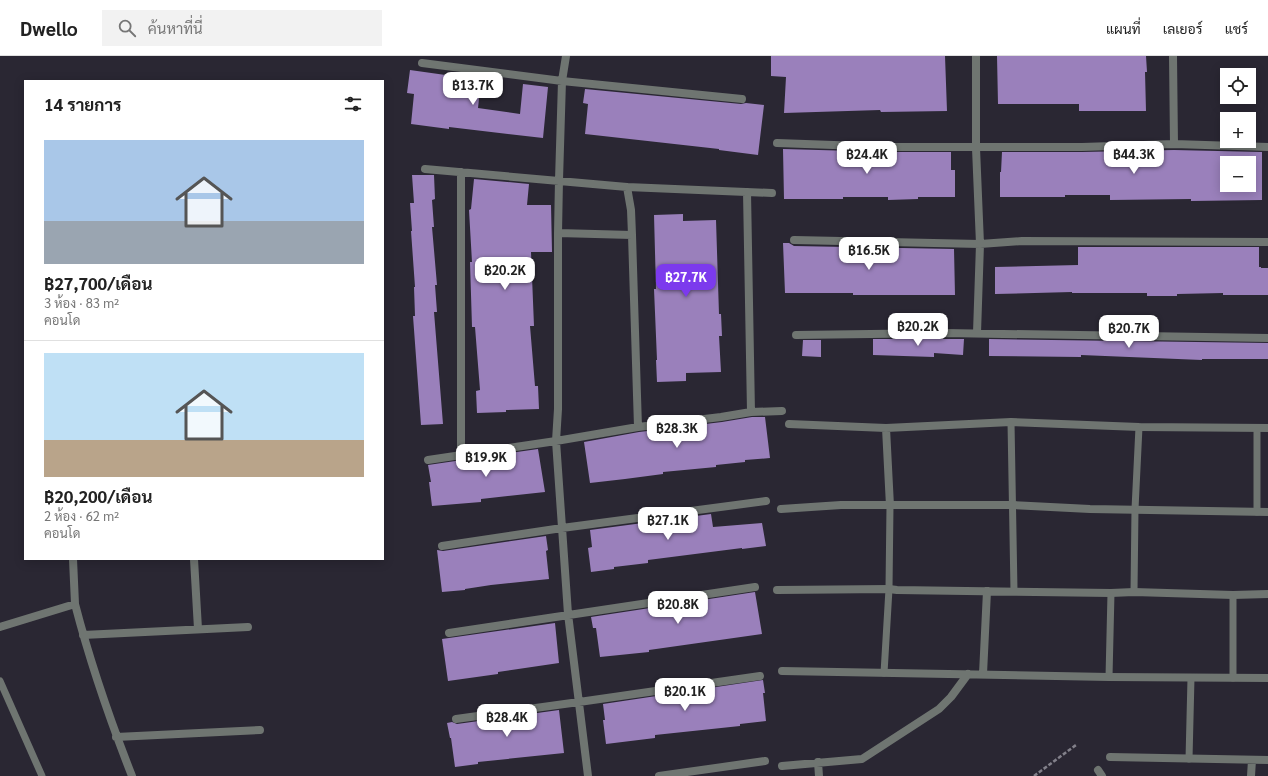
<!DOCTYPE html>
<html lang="th">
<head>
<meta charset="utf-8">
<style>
	body { margin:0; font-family:Georgia,Sarabun,serif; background:#f2f2f2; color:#222; height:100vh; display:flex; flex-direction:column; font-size:15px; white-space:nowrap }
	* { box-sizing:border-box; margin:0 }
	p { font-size:13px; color:#767676 }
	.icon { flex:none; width:22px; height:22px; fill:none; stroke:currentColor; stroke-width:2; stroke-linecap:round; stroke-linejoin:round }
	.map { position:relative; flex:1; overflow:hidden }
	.sheet { position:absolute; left:24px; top:24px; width:360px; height:480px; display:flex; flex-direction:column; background:#fff; border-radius:0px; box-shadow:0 2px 10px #0003 }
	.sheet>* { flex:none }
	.buttons { position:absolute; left:1220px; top:12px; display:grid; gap:8px }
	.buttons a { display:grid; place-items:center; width:36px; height:36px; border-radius:0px; background:#fff; box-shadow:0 2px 10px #0003; font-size:20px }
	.price { position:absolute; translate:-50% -34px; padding:0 9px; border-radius:8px; background:#fff; color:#222; font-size:13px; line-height:26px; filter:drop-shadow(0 1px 2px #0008) }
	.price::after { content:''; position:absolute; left:50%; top:24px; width:12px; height:9px; margin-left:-6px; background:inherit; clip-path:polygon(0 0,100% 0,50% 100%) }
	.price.on { background:#7c3aed; color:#fff }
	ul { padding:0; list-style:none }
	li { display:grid; align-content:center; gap:8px; height:212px; padding:0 20px }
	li+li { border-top:1px solid #e0e0e0 }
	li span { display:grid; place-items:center; height:124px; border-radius:0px; color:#555 }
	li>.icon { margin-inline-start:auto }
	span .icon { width:72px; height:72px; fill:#fffc; stroke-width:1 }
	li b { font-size:17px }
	h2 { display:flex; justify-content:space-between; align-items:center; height:48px; padding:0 20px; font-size:17px }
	header { display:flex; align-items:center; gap:24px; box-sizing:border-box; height:56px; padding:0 20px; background:#fff; border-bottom:1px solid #e0e0e0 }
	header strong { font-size:19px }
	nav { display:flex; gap:22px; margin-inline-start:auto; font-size:14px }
	.search { width:280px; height:36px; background:#f2f2f2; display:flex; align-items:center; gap:10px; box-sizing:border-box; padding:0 14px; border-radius:0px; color:#767676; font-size:15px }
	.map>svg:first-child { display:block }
	.building { fill:#9a80bb; fill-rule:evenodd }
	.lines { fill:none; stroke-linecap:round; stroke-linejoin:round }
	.path { stroke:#82808a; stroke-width:2.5; stroke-dasharray:4 2; stroke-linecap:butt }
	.service { stroke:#6f7571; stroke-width:7 }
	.minor { stroke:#6f7571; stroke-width:8 }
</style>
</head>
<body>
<header>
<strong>Dwello</strong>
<div class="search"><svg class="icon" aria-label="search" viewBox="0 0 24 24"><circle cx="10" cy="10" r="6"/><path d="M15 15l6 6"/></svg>ค้นหาที่นี่</div>
<nav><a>แผนที่</a><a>เลเยอร์</a><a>แชร์</a></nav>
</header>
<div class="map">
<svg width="1268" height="720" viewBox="0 0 1268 720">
	<rect width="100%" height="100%" fill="#2a2733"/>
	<path class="building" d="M 771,0 L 945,0 L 947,55 L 881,56 L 880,54 L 784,57 L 786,21 L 771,20 Z
		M 997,0 L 1146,0 L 1147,16 L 1145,16 L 1146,55 L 1079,55 L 1079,48 L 998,48 Z
		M 410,14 L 481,24 L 478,52 L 520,58 L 523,28 L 548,31 L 543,82 L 449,71 L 449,73 L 411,68 L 414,38 L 407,37 Z
		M 585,33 L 741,48 L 746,47 L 764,49 L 758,99 L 719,94 L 719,93 L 585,78 L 588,48 L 583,47 Z
		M 783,93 L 890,96 L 951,96 L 951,114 L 955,114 L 955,141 L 918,141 L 918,143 L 888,144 L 888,141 L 843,141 L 843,143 L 784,143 Z
		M 1174,94 L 1262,96 L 1262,144 L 1191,145 L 1191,143 L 1110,144 L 1110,139 L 1065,139 L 1065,141 L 1000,141 L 1000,116 L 1001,116 L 1002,96 L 1082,96 ZM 1227,107 L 1249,107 L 1249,129 L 1227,129 Z
		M 412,119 L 434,119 L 435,143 L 432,144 L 434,171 L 432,171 L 437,229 L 435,229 L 437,256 L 434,256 L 443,368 L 421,369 L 413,260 L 415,260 L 414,231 L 415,231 L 411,175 L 412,175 L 410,147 L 414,147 Z
		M 474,123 L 529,128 L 527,149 L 551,149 L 552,196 L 531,196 L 534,270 L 530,270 L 535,330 L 538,330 L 539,353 L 506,354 L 506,356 L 477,357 L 476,335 L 480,334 L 475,271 L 472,271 L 470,206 L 472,206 L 469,154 L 471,153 Z
		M 683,158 L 683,165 L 716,164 L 719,258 L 721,258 L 722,280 L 719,280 L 721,316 L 686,317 L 686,325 L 657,326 L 656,304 L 657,304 L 654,233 L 656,233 L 654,159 Z
		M 783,187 L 789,187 L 794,190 L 954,193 L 955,239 L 853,239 L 853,237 L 785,237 Z
		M 1078,191 L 1259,191 L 1259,211 L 1261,211 L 1261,212 L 1268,212 L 1268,239 L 1223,239 L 1223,237 L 1177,238 L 1177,240 L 1147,240 L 1147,237 L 1072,237 L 1072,236 L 995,238 L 995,211 L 1078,209 Z
		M 873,283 L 964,283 L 963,299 L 934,297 L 934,301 L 873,299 Z
		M 989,283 L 1268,287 L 1268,303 L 1202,303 L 1202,304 L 1081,299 L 1081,301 L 989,300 Z
		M 803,284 L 821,284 L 821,301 L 802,300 Z
		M 752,361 L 765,361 L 770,402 L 745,404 L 745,406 L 716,409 L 716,411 L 663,416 L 663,418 L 625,423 L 590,427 L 584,386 L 639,376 L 722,366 Z
		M 538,393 L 545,436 L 481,443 L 481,446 L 432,450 L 429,426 L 431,426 L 428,409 Z
		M 711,458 L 713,471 L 762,467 L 766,490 L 742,493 L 742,492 L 648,504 L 648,507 L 614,511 L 614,513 L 591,516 L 588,492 L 592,491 L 590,474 Z
		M 546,480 L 548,494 L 546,495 L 549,523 L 491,529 L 465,533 L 465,534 L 442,536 L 437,494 L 443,495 Z
		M 755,536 L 762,578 L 649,594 L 649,596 L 600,601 L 596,572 L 593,572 L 591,561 Z
		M 555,567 L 559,607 L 498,616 L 498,618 L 448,625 L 442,583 Z
		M 763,624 L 765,637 L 763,637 L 766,665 L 740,668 L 740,670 L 655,679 L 655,682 L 606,688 L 603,664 L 605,664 L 603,648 Z
		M 559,654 L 564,697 L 478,706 L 478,708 L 455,711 L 451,682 L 450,682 L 447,667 L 452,666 L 457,668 Z"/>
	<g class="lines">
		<path class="path" d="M 1034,720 L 1076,689"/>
		<path class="service" d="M 1011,366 L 1014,535
			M 1257,456 L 1257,372
			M 1134,536 L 1135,453 L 1139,371
			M 1233,539 L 1233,622
			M 884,617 L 889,533 L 890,450
			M 1109,621 L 1111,537
			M 0,625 L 42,720
			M 1189,703 L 1191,622"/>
		<path class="minor" d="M 566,0 L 562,25 L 559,124 L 558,177 L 558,353 L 556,385 L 568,558 L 588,720
			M 976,0 L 976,92 L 980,188 L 977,277
			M 1173,0 L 1174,88
			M 422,7 L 562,25 L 742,43
			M 777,87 L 890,91 L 1082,91 L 1174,88 L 1268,91
			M 425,113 L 627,131 L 772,137
			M 461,116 L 461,399
			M 627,131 L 631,154 L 632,179 L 638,371
			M 558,177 L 632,179
			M 794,184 L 980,188 L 1022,185 L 1268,186
			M 796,279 L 945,277 L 1268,282
			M 751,356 L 782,355
			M 789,368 L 886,372 L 1011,366 L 1139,371 L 1268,372
			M 886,372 L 890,450
			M 428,404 L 556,385 L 638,371 L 721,361 L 751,356 L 747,136
			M 781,453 L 841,449 L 1012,449 L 1090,453 L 1268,456
			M 442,490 L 562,472 L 766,445
			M 73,503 L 75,548
			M 194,503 L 198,573
			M 777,534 L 889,533 L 897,534 L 1111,537 L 1134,536 L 1233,539 L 1268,538
			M 0,571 L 75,548 C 90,606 110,664 132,720
			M 449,577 L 755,531
			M 83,579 L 248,571
			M 782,615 L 1109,621 L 1268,622
			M 983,618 L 987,535
			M 456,663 L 579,646 L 760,620
			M 116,681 L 260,674
			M 1110,701 L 1268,704
			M 818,706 L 819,720
			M 782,710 L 862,703 L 939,653 L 951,641 L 968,618
			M 1098,714 L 1102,720
			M 659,720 L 765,705
			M 1251,720 L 1252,704"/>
	</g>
</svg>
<div class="buttons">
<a><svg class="icon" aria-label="locate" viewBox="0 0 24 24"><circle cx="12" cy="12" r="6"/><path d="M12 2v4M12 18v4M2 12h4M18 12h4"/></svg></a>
<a>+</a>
<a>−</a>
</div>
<b class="price" style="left:473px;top:50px">฿13.7K</b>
<b class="price" style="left:867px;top:119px">฿24.4K</b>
<b class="price" style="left:1134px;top:119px">฿44.3K</b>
<b class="price" style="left:869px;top:215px">฿16.5K</b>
<b class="price" style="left:505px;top:235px">฿20.2K</b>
<b class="price on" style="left:686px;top:242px">฿27.7K</b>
<b class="price" style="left:918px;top:291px">฿20.2K</b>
<b class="price" style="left:1129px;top:293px">฿20.7K</b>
<b class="price" style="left:677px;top:393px">฿28.3K</b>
<b class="price" style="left:486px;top:422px">฿19.9K</b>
<b class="price" style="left:668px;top:485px">฿27.1K</b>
<b class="price" style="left:678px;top:569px">฿20.8K</b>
<b class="price" style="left:685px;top:656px">฿20.1K</b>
<b class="price" style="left:507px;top:682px">฿28.4K</b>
<section class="sheet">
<h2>14 รายการ<svg class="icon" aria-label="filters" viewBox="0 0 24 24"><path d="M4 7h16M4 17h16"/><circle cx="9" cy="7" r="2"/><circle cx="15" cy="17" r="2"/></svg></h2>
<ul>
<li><span style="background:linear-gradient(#a9c7e8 65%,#9aa5b1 0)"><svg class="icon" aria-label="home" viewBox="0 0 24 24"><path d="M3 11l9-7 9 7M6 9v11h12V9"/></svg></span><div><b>฿27,700/เดือน</b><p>3 ห้อง · 83 m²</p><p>คอนโด</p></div></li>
<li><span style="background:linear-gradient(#bfe0f5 70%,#b9a48a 0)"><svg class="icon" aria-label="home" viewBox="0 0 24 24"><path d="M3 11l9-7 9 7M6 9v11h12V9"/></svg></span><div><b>฿20,200/เดือน</b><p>2 ห้อง · 62 m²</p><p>คอนโด</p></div></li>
</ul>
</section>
</div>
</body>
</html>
